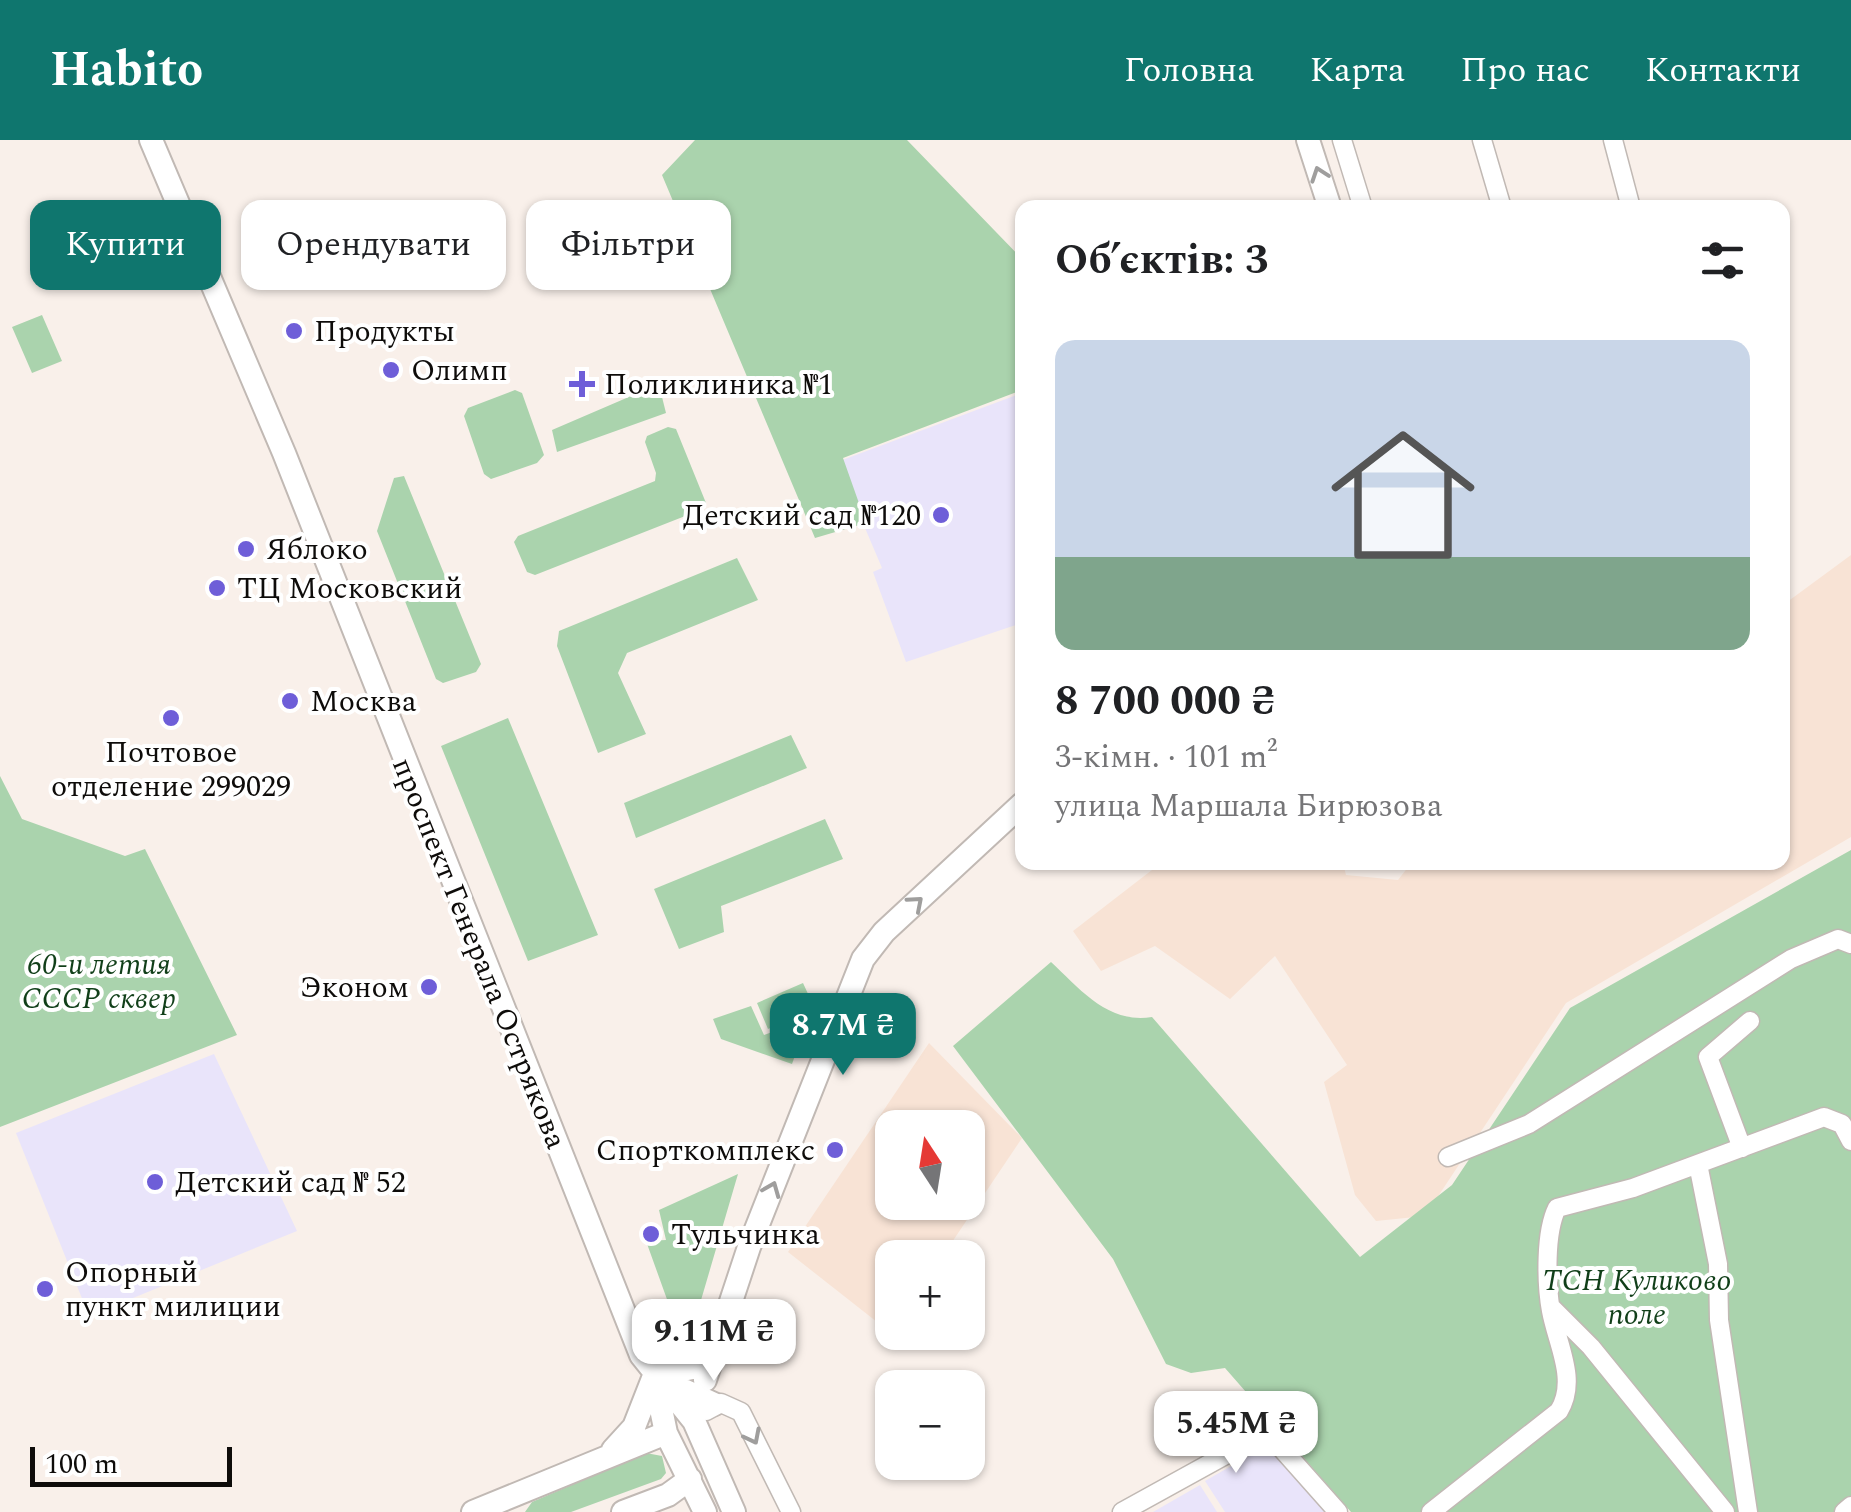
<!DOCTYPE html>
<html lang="uk">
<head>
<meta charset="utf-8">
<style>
	body { margin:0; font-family:Spectral,serif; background:#f6f6f6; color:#202124; height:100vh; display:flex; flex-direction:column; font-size:38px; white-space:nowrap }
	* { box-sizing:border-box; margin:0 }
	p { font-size:32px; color:#757577 }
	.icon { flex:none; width:55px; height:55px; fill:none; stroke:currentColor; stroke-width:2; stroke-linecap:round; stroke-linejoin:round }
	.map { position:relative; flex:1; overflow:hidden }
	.panel { position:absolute; left:1015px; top:60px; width:775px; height:670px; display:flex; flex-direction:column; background:#fff; border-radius:20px; box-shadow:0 2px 8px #0004 }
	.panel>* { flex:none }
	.hud { position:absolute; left:30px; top:60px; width:835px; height:90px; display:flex; gap:20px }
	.needle { width:65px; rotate:348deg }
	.fabs { position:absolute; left:875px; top:970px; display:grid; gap:20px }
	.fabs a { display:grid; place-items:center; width:110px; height:110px; border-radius:20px; background:#fff; box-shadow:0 2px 8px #0004; font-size:50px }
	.scale { position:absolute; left:30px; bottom:25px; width:202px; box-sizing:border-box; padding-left:10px; border:5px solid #0e0c0a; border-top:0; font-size:28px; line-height:35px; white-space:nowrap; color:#0e0c0a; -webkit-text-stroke:8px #fff; paint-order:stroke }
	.price { position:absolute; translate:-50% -85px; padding:0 22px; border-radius:20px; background:#fff; color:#222; font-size:32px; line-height:65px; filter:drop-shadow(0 2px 5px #0008) }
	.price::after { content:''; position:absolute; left:50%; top:60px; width:30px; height:22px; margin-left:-15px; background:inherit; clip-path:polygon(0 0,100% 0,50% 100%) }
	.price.current { background:#0f766e; color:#fff }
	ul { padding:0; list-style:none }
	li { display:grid; align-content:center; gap:20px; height:530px; padding:0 40px }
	li span { display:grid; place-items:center; height:310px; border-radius:20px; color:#555 }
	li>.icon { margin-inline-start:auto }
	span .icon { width:180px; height:180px; fill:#fffc; stroke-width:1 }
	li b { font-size:42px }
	h2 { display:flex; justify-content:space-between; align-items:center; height:120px; padding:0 40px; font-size:42px }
	.pill { padding:0 35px; border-radius:20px; background:#fff; box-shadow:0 2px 8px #0004; font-size:35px; line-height:90px }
	.pill.current { background:#0f766e; color:#fff }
	header { display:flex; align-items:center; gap:60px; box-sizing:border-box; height:140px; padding:0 50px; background:#0f766e; color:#fff }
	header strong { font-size:48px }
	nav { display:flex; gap:55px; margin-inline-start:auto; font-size:35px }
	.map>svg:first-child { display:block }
	.industrial { fill:#f8e3d5; fill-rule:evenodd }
	.education { fill:#e9e4fa }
	.green { fill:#aad3ad }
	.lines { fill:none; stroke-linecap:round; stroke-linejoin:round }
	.minor-casing { stroke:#c1b9b4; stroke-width:21 }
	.major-casing { stroke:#c1b9b4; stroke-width:26 }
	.minor { stroke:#fff; stroke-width:18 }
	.major { stroke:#fff; stroke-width:22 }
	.oneway { stroke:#9f9e9d }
	.poi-dot { fill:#6e5ed8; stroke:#fff; stroke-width:4 }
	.labels { text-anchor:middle; stroke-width:8; stroke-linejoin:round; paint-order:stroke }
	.poi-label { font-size:30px; fill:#0e0c0a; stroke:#fff; text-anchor:start }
	.street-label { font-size:30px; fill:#0e0c0a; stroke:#fff }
	.park-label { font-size:30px; font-style:italic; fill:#113f19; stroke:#fff }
</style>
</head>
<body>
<header>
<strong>Habito</strong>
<nav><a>Головна</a><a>Карта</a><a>Про нас</a><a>Контакти</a></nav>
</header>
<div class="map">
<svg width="1851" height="1372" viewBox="0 0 1851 1372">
	<rect width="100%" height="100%" fill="#f9f0ea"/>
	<path class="industrial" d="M 1851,415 L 1851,697 L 1566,863 L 1425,1076 L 1376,1081 L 1355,1055 L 1324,942 L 1347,925 L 1275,816 L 1230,859 L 1155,806 L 1101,831 L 1073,791 L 1161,723 L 1343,723 L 1346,735 L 1398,740 L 1412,722 L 1782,722 L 1783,465 Z
		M 929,903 L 1022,998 L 942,1117 L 892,1118 L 891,1193 L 788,1112 ZM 892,988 L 968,988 L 968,1062 L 892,1062 Z"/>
	<path class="education" d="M 1022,253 L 1022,483 L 906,522 L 873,432 L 882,428 L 837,322 Z
		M 214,914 L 297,1091 L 89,1176 L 16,993 Z
		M 1268,1305 L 1327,1372 L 1225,1372 L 1205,1341 Z
		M 1200,1345 L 1217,1372 L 1153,1372 Z"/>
	<path class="green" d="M 695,0 L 907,0 L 1022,119 L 1022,250 L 843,318 L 866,383 L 815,398 L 662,35 Z
		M 42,175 L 62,221 L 32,233 L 12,187 Z
		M 652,247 L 660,249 L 666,273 L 557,312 L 552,290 Z
		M 515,250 L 522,253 L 544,315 L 537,323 L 491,339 L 484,334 L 464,276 L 468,268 Z
		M 668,287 L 676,289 L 706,363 L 703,369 L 535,435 L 527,432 L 514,402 L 518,396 L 655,341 L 656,333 L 645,302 L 647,296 Z
		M 404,336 L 481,524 L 476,532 L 443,543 L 436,539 L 377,391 L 394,338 Z
		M 737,418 L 758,460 L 627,513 L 618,533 L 646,594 L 598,613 L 557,506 L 559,491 Z
		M 508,578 L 598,795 L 528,821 L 441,606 Z
		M 791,595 L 807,628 L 636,698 L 624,663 Z
		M 0,636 L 22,679 L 125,716 L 145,709 L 237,895 L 0,987 Z
		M 825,679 L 843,719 L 721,766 L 724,792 L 679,809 L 654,749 Z
		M 1851,710 L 1851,1372 L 1351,1372 L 1225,1228 L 1191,1233 L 1166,1224 L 1113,1119 L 953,906 L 1051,822 C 1081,850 1108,884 1152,877 L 1360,1117 L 1452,1045 L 1570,868 Z
		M 803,843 L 815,869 L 768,889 L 757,863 Z
		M 751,866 L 764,895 L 808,879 L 792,924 L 721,899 L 713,879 Z
		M 738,1034 L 699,1167 L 673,1176 L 646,1101 L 666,1100 L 659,1070 Z
		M 646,1313 L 662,1316 L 666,1333 L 661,1339 L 571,1372 L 525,1372 L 532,1362 Z"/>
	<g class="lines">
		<defs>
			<path id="minor" d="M 1342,0 L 1363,68
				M 1482,0 L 1502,68
				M 1613,0 L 1631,68
				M 1742,1008 L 1708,917 L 1750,881
				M 1448,1017 L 1529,984 L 1791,819 L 1838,799 L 1851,804
				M 1698,1024 L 1718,1124 L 1719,1180 L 1748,1372
				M 1551,1167 L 1591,1207 L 1725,1372
				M 706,1271 L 721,1263 L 741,1272 L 791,1372
				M 1122,1372 L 1267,1292 L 1338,1372
				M 1431,1372 L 1559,1271 C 1578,1240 1557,1204 1551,1171 C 1546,1143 1545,1092 1557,1068 L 1633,1048 L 1824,977 L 1842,984 L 1851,1001
				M 1844,1372 L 1851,1366"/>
			<path id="major" d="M 151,0 L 284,313 L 641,1215 L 694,1281 L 734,1372
				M 1308,0 L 1330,68
				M 654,1236 L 692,1228 L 710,1208
				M 655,1240 L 666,1293 L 705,1372
				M 662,1240 L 714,1264
				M 705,1240 L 749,1107 L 863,819 L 884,792 L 1022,664
				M 613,1310 L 634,1287 L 654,1236
				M 473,1372 L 666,1293
				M 623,1372 L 668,1355 L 690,1339"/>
		</defs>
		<use href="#minor" class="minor-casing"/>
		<use href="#major" class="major-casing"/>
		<use href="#minor" class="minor"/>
		<use href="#major" class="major"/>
	</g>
	<defs><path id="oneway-chevron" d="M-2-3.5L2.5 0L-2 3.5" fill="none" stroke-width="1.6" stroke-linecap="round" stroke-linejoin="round" transform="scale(2.5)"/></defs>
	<g class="oneway">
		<use href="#oneway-chevron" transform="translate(1319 34) rotate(-109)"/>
		<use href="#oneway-chevron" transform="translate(916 763) rotate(-41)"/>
		<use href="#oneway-chevron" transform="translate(772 1049) rotate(-68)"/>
		<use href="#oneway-chevron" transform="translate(753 1297) rotate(63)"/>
	</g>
	<g class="poi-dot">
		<circle cx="294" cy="191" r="10"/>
		<circle cx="391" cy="230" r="10"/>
		<path d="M577 229h10v10h10v10h-10v10h-10v-10h-10v-10h10z"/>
		<circle cx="941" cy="375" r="10"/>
		<circle cx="246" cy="409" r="10"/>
		<circle cx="217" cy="448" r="10"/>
		<circle cx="290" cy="561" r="10"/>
		<circle cx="171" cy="578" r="10"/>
		<circle cx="429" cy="847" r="10"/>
		<circle cx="835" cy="1010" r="10"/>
		<circle cx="155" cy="1042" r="10"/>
		<circle cx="651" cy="1094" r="10"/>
		<circle cx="45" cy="1149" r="10"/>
	</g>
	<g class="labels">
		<g class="poi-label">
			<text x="314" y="201">Продукты</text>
			<text x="411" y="240">Олимп</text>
			<text x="604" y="254">Поликлиника №1</text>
			<text x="921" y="385" text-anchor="end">Детский сад №120</text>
			<text x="266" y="419">Яблоко</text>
			<text x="237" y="458">ТЦ Московский</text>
			<text x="310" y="571">Москва</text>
			<text x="171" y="622" text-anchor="middle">Почтовое<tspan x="171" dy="34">отделение 299029</tspan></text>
			<text x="409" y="857" text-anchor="end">Эконом</text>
			<text x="815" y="1020" text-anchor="end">Спорткомплекс</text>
			<text x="175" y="1052">Детский сад № 52</text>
			<text x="671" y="1104">Тульчинка</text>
			<text x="65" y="1142">Опорный<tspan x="65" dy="34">пункт милиции</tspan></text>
		</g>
		<g class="street-label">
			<text transform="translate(480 813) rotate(68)" y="10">проспект Генерала Острякова</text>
		</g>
		<g class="park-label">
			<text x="99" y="834">60-и летия<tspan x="99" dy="34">СССР сквер</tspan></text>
			<text x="1637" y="1150">ТСН Куликово<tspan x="1637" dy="34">поле</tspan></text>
		</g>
	</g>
</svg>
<div class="fabs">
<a><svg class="needle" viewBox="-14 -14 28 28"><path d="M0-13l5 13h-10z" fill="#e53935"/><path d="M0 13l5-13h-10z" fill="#757577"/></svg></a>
<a>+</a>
<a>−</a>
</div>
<div class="scale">100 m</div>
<b class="price current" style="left:843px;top:938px">8.7M ₴</b>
<b class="price" style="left:714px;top:1244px">9.11M ₴</b>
<b class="price" style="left:1236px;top:1336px">5.45M ₴</b>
<div class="hud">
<a class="pill current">Купити</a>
<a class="pill">Орендувати</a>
<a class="pill">Фільтри</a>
</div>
<section class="panel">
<h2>Об’єктів: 3<svg class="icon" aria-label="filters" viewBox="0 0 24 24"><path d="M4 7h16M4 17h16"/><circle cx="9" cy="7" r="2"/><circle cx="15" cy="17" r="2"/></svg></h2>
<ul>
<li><span style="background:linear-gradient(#c9d6e8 70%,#7fa58c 0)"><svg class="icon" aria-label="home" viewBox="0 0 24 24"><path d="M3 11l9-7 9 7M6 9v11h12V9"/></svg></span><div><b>8 700 000 ₴</b><p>3-кімн. · 101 m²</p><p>улица Маршала Бирюзова</p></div></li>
</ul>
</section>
</div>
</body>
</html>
